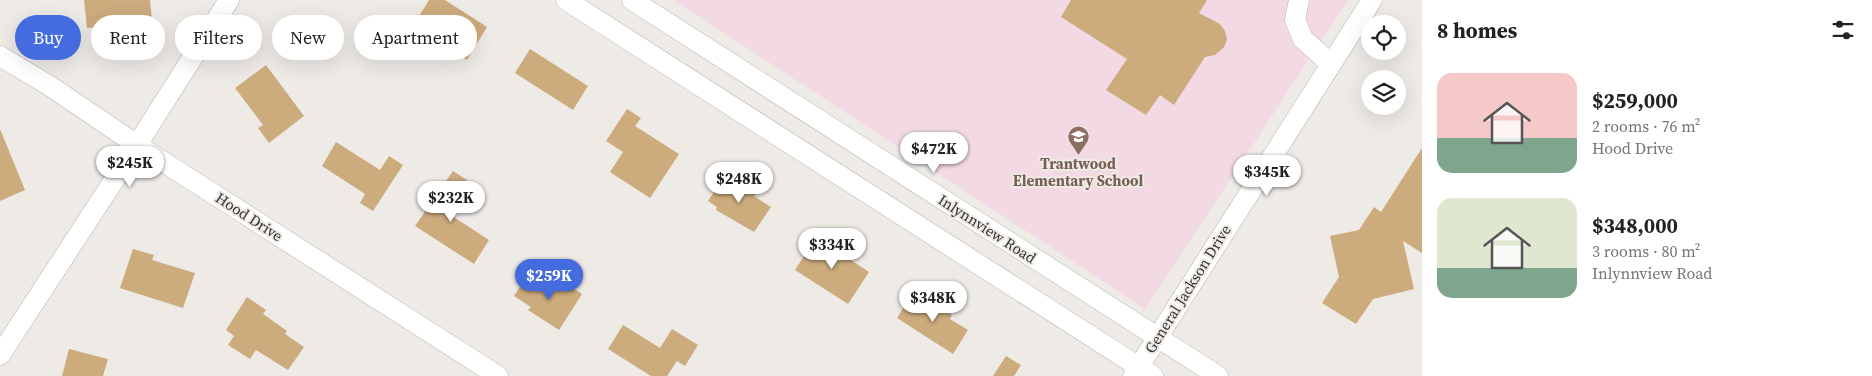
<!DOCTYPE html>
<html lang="en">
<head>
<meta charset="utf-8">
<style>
	body { margin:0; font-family:"Source Serif 4",serif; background:#f6f6f6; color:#222; height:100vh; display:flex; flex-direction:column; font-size:19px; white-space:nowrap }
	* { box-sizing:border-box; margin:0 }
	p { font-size:16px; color:#767676 }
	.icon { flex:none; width:28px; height:28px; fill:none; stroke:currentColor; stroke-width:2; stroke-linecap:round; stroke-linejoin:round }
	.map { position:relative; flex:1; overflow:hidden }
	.drawer { display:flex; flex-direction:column; background:#fff; width:450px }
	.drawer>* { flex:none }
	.guide { position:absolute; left:15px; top:15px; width:475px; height:45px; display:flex; gap:10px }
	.buttons { position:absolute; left:1361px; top:15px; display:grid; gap:10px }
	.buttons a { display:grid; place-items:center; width:45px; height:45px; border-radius:50%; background:#fff; box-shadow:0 5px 20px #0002; font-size:25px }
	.price { position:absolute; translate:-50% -42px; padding:0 11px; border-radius:18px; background:#fff; color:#222; font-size:16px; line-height:32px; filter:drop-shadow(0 1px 2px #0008) }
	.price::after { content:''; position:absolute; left:50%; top:30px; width:15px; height:11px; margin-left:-8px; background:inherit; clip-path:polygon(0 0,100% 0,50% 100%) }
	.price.selected { background:#456cde; color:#fff }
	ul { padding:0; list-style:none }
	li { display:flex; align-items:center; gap:15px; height:125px; padding:0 15px }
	li span { display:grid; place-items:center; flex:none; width:140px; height:100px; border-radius:15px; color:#555 }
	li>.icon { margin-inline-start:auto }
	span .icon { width:60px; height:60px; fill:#fffc; stroke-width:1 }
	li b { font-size:21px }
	h2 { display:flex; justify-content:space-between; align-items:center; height:60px; padding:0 15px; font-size:21px }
	.tag { padding:0 18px; border-radius:22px; background:#fff; box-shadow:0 5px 20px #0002; font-size:18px; line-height:45px }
	.tag.selected { background:#456cde; color:#fff }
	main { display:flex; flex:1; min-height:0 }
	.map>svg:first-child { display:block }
	.education { fill:#f2d9e3 }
	.building { fill:#ccab7d }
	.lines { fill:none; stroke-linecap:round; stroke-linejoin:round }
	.minor-casing { stroke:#b6b3af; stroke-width:21 }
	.minor { stroke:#fff; stroke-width:20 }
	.labels { text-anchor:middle; stroke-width:4; stroke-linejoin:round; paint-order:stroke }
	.education-label { font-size:15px; font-weight:bold; fill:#785e54; stroke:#eeeae6 }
	.street-label { font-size:15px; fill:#353432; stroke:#eeeae6 }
</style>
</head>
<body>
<main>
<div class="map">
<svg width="1422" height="376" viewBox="0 0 1422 376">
	<rect width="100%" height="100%" fill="#eeeae6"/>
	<path class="education" d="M 674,0 L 1348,0 L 1145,309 Z"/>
	<path class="building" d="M 84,0 L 150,0 L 152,20 L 129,23 L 129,27 L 108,29 L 108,26 L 87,28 Z
		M 429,0 L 445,0 L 487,27 L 467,60 L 413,26 Z
		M 1071,0 L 1207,0 L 1199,13 L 1220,24 L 1225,31 L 1227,39 L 1224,47 L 1215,55 L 1205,57 L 1174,105 L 1160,95 L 1146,115 L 1106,90 L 1127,59 L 1061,17 Z
		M 530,49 L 588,86 L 573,110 L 515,73 Z
		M 266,65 L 304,116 L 269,143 L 258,128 L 263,125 L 235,88 Z
		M 627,109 L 641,118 L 635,126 L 679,154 L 650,198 L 610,172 L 623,152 L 606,141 Z
		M 0,129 L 25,190 L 0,201 Z
		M 336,142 L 380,170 L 389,156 L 403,165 L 373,211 L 360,203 L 365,194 L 322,166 Z
		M 1422,148 L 1422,253 L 1403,241 L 1414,289 L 1373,299 L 1356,324 L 1322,303 L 1339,277 L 1330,236 L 1359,230 L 1374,207 L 1381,212 Z
		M 453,171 L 467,180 L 446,212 L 489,240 L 474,264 L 415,226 Z
		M 724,177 L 733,183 L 735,180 L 756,194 L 754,196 L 771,207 L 754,232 L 716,210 L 717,207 L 708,201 Z
		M 818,234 L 833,243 L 831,247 L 869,272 L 848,304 L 795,270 Z
		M 133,249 L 154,255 L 152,260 L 195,273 L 183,308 L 120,288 Z
		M 527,276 L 551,293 L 559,279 L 582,294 L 559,330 L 528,310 L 531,307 L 514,296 Z
		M 912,294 L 932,307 L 934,303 L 952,315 L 950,319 L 968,330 L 953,354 L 897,318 Z
		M 247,297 L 266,310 L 263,314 L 287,331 L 285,334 L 304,347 L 288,370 L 256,350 L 250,359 L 228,345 L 234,336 L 226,330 Z
		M 623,325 L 660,348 L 672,329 L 698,345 L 685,366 L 677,361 L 667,376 L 651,376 L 608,349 Z
		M 69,349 L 108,359 L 103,376 L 62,376 Z
		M 1006,356 L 1021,365 L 1014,376 L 993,376 Z"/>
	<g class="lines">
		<defs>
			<path id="minor" d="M 566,0 L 1153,376
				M 632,0 L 1218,376
				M 1299,0 L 1295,20 L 1303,39 L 1331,64
				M 0,56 L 50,86 L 137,145 L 498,376
				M 0,355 L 137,145 L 229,0
				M 1133,376 L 1372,0"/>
		</defs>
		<use href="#minor" class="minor-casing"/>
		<use href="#minor" class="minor"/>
	</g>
	<defs>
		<symbol id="school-pin" viewBox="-11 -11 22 30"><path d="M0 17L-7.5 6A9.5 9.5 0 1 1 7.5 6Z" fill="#8d6e63" stroke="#eeeae6"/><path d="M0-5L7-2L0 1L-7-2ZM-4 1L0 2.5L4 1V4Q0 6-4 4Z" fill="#fff"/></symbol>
	</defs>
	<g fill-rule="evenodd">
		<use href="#school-pin" x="1066" y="124" width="25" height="34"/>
	</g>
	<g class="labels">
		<g class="education-label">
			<text x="1078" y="169">Trantwood<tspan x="1078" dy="17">Elementary School</tspan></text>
		</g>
		<g class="street-label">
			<text transform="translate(249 217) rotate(33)" y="5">Hood Drive</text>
			<text transform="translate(987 229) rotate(33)" y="5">Inlynnview Road</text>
			<text transform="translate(1188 289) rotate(-58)" y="5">General Jackson Drive</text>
		</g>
	</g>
</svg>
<div class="buttons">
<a><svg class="icon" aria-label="locate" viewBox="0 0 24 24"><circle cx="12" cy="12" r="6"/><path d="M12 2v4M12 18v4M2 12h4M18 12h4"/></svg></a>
<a><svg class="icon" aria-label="layers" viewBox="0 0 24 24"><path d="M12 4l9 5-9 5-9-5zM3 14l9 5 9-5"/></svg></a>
</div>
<b class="price" style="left:934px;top:174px">$472K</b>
<b class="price" style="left:130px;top:188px">$245K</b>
<b class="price" style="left:1267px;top:197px">$345K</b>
<b class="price" style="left:739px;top:204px">$248K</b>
<b class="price" style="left:451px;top:223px">$232K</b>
<b class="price" style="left:832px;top:270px">$334K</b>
<b class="price selected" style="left:549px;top:301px">$259K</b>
<b class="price" style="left:933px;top:323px">$348K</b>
<div class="guide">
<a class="tag selected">Buy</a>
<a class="tag">Rent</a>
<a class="tag">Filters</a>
<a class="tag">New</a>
<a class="tag">Apartment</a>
</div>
</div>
<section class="drawer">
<h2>8 homes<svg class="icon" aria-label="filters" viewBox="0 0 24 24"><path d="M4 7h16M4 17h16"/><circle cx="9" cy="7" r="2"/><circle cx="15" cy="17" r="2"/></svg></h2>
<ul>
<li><span style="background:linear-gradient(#f6c9c9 65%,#7fa58c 0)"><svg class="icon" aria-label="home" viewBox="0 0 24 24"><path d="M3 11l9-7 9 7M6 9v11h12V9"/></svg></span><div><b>$259,000</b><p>2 rooms · 76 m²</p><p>Hood Drive</p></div></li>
<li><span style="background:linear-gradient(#dfe7d0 70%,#7fa58c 0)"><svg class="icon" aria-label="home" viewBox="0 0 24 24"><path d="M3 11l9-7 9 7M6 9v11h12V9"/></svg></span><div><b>$348,000</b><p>3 rooms · 80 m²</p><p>Inlynnview Road</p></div></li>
</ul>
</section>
</main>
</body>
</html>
